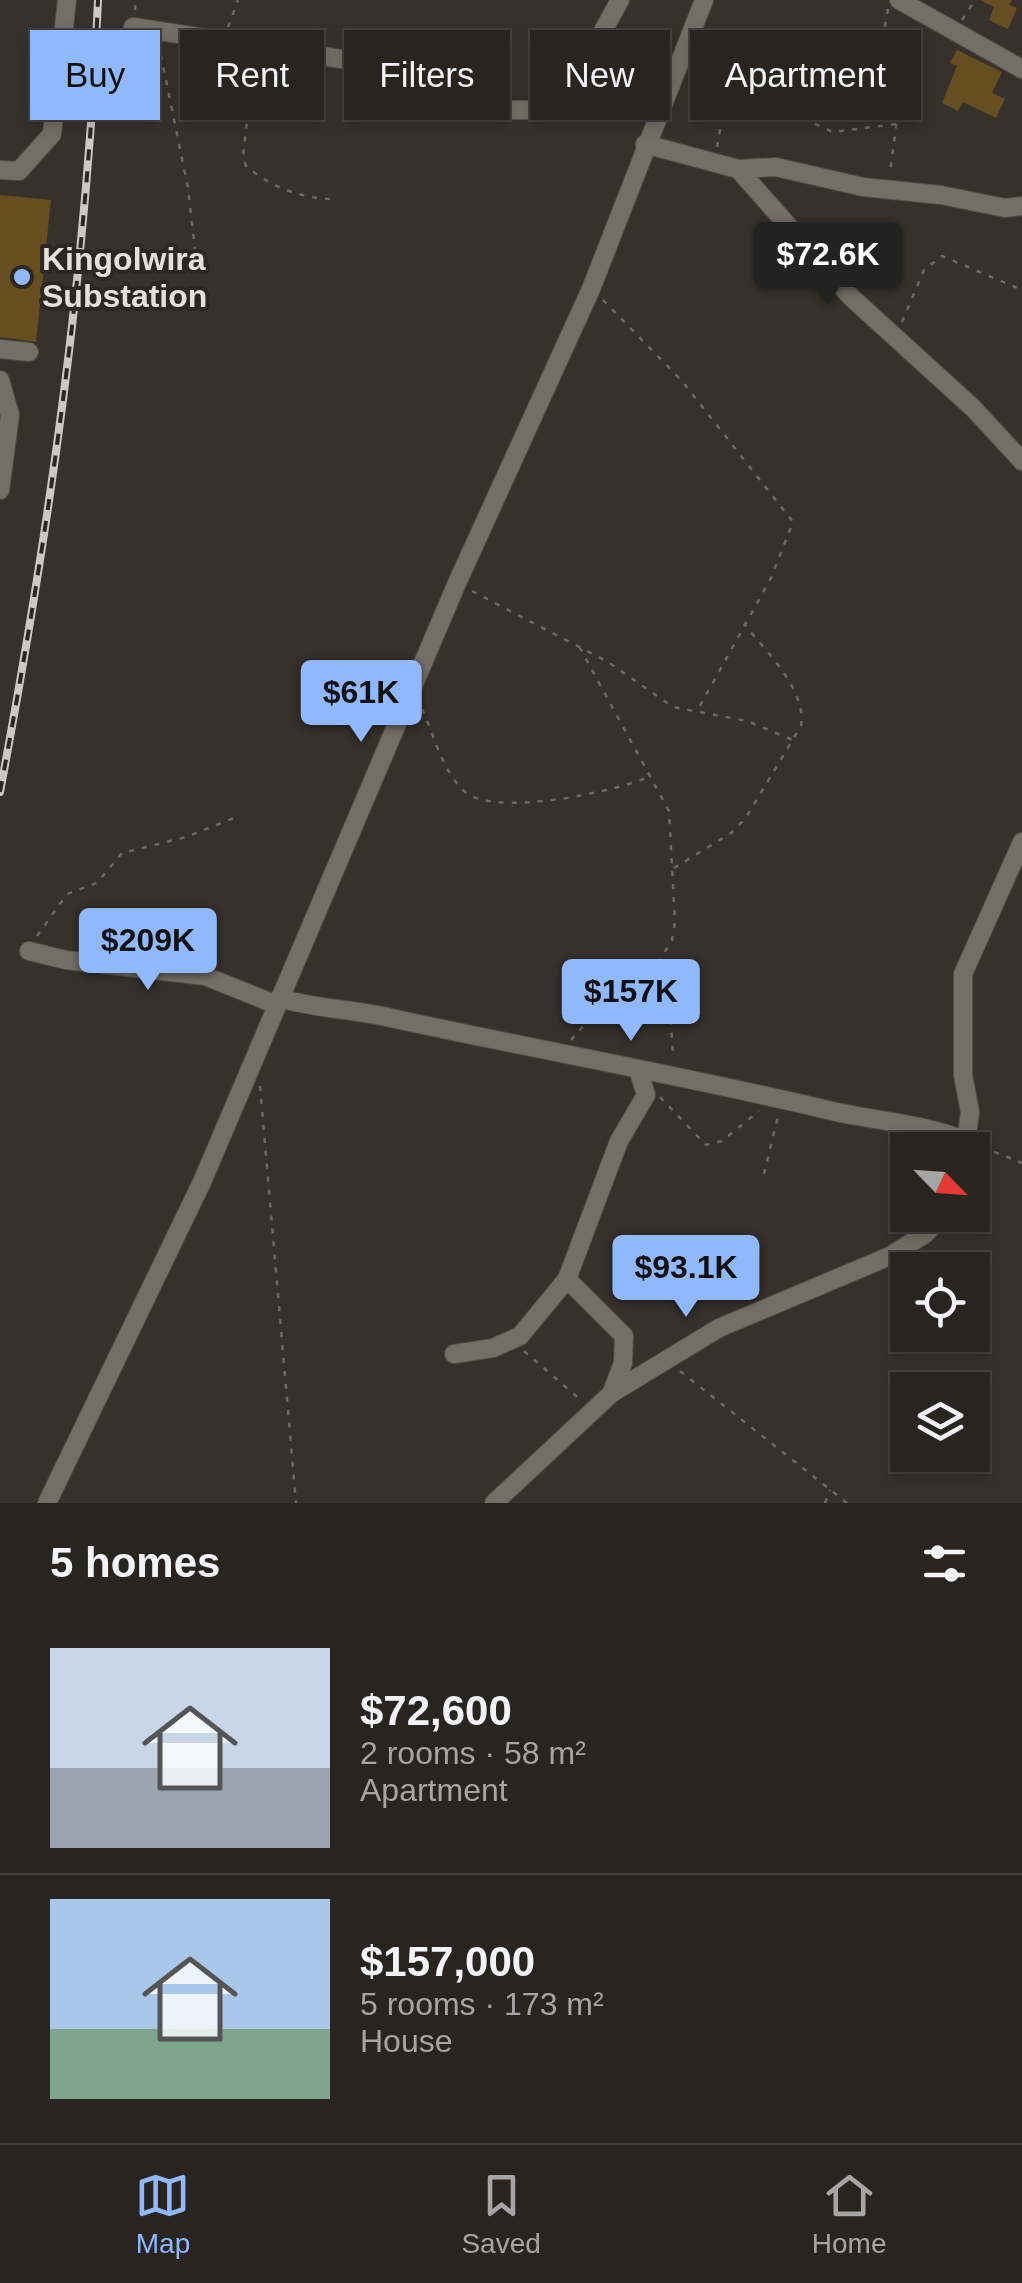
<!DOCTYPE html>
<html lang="en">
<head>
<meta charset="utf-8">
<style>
	body { margin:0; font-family:Helvetica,sans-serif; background:#302d29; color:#f1f3f6; height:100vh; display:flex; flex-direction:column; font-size:38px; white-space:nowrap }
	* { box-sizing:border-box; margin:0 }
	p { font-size:32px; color:#a5a5a5 }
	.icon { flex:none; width:55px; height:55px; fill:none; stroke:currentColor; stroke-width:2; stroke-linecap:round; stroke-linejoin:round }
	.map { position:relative; height:1503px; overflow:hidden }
	.drawer { display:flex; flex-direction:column; background:#282520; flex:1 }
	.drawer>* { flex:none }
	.hud { position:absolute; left:30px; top:30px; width:962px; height:90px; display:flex; gap:20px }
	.needle { width:65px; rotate:115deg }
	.tools { position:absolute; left:890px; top:1132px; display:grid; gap:20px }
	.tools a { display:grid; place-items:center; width:100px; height:100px; border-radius:0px; background:#282520; box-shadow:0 5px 15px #0003,0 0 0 2px #44423e; font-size:50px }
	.price { position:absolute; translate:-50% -85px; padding:0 22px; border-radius:10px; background:#8fb8fd; color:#111; font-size:32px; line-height:65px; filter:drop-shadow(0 2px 5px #0008) }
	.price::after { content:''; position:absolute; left:50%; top:60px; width:30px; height:22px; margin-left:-15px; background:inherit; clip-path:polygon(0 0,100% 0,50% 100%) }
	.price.selected { background:#222; color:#fff }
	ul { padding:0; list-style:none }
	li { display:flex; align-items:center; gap:30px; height:250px; padding:0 50px }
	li+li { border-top:2px solid #44423e }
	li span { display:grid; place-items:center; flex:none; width:280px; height:200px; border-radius:0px; color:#555 }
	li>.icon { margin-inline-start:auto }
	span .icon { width:120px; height:120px; fill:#fffc; stroke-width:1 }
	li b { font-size:42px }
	h2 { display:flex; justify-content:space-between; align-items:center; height:120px; padding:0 50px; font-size:42px }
	.pill { padding:0 35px; border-radius:0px; background:#282520; box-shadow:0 5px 15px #0003,0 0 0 2px #44423e; font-size:35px; line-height:90px }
	.pill.selected { background:#8fb8fd; color:#111 }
	.tab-bar { display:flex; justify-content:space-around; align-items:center; height:140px; border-top:2px solid #44423e; background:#282520; font-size:28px; color:#a5a5a5 }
	.tab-bar a { display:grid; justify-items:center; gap:5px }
	.tab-bar .selected { color:#8fb8fd }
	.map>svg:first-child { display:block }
	.building { fill:#664e20 }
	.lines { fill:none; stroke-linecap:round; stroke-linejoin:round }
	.minor-casing { stroke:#514d47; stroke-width:20 }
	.path { stroke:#6d6963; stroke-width:2.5; stroke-dasharray:5 8; stroke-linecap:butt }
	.minor { stroke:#746f66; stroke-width:18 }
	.rail-casing { stroke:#ccc9c5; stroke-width:8 }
	.rail { stroke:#2c2720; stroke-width:4; stroke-dasharray:11; stroke-linecap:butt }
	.poi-dot { fill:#8fb8fd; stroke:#2c2720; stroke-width:4 }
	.labels { text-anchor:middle; stroke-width:8; stroke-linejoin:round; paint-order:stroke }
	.poi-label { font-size:32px; font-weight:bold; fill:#e4e1dd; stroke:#2c2720; text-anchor:start }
</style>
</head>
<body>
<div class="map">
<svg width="1022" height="1503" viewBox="0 0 1022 1503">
	<rect width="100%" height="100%" fill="#36312a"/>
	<path class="building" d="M 980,0 L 1012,0 L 1009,5 L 1017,8 L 1008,29 L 989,20 L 994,7 Z
		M 957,50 L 1002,72 L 992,93 L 1005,99 L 996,118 L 963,102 L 958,111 L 942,103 L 957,66 L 950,63 Z
		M 0,195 L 51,200 L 36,342 L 0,337 Z"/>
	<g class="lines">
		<defs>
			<path id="minor" d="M 899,0 L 1022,69
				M 133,27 L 368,63 L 455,96 L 509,110 L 534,110 L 553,99 L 588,58 L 620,0
				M 645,144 L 738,169 L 851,297 L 973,408 L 1022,461
				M 738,169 L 776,167 L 863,187 L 941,195 L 1005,208 L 1022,206
				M 0,170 L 19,171 L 52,134 L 67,0
				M 0,349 L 29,352
				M 0,380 L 10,415 L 0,490
				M 29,951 L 66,960 L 205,976 L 277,1005
				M 279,998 C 317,1009 353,1009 391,1018 C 538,1050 686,1076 832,1111 C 875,1121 926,1124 966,1141
				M 965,1150 L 970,1112 L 963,1075 L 963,974 L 1022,842
				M 567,1279 L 624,1336 L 623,1363 L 612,1392
				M 454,1354 L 493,1348 L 520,1336 L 567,1279 L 619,1141 L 646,1095 L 638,1069
				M 47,1503 L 202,1182 L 457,583 L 591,289 L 704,0
				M 494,1503 L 612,1393 L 719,1328 L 890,1256 L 925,1234 L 943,1215"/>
		</defs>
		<use href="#minor" class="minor-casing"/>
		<path class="path" d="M 888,9 L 882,43 L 898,112 L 890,172
			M 135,10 L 136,0
			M 962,20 L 975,0
			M 228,27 L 238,0
			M 151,46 L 161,56 L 188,188 L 196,258
			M 254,59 L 243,156 L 246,166 C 271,187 298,197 330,199
			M 717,147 L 722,119 L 764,101 L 833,132 L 896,124
			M 603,300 L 682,381 L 793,522 L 771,578 L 696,713
			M 902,322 L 924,270 L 942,256 L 1022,290
			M 472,591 L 608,662 L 673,707 L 747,721 L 793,740
			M 422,709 C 435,737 441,769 464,791 C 492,818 613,792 646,778
			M 674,868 L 731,833 L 745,819 L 801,726 C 807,690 765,650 744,624
			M 37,936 L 67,894 L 97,883 L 122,853 L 186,837 L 234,818
			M 656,970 L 671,1019 L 673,1059
			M 571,1040 L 593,1015 L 655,968 L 672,940 L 675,922 L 669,811 L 580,648
			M 260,1086 L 296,1503
			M 660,1097 L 706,1145 L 722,1141 L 759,1111
			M 982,1147 L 1022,1163
			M 764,1174 L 779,1112
			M 524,1351 L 582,1401
			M 680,1371 L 847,1503
			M 825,1503 L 830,1490"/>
		<use href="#minor" class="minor"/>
		<defs>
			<path id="rail" d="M 0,792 C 49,531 87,266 98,0"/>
		</defs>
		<use href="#rail" class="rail-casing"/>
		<use href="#rail" class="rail"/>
	</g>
	<circle class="poi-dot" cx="22" cy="277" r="10"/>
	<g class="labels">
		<g class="poi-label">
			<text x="42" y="270">Kingolwira<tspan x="42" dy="37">Substation</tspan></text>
		</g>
	</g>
</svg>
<div class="tools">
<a><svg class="needle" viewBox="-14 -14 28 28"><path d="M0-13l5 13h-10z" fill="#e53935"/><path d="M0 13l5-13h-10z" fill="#a5a5a5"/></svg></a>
<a><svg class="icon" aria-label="locate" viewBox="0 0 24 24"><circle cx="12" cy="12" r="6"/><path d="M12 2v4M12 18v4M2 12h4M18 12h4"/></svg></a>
<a><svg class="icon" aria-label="layers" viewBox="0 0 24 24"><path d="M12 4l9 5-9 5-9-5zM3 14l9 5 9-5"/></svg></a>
</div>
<b class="price selected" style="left:828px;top:307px">$72.6K</b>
<b class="price" style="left:361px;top:745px">$61K</b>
<b class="price" style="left:148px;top:993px">$209K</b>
<b class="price" style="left:631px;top:1044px">$157K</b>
<b class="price" style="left:686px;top:1320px">$93.1K</b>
<div class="hud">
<a class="pill selected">Buy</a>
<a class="pill">Rent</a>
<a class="pill">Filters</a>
<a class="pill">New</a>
<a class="pill">Apartment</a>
</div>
</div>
<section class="drawer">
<h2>5 homes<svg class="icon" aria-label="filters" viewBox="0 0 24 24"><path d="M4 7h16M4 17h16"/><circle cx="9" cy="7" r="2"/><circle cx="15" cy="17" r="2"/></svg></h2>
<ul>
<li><span style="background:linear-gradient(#c9d6e8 60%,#9aa5b1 0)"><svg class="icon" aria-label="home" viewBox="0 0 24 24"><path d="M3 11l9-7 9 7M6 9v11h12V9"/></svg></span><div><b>$72,600</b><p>2 rooms · 58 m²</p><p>Apartment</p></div></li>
<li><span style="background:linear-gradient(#a9c7e8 65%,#7fa58c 0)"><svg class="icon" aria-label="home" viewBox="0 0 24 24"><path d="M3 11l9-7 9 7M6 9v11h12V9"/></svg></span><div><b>$157,000</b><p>5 rooms · 173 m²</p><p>House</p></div></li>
</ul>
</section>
<nav class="tab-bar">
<a class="selected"><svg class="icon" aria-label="map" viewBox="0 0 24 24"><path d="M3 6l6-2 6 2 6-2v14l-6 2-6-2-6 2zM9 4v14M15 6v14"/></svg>Map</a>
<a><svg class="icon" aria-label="saved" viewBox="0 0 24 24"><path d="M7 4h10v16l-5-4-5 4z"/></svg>Saved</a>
<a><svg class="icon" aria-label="home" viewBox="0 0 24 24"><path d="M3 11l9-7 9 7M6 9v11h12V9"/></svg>Home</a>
</nav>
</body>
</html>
